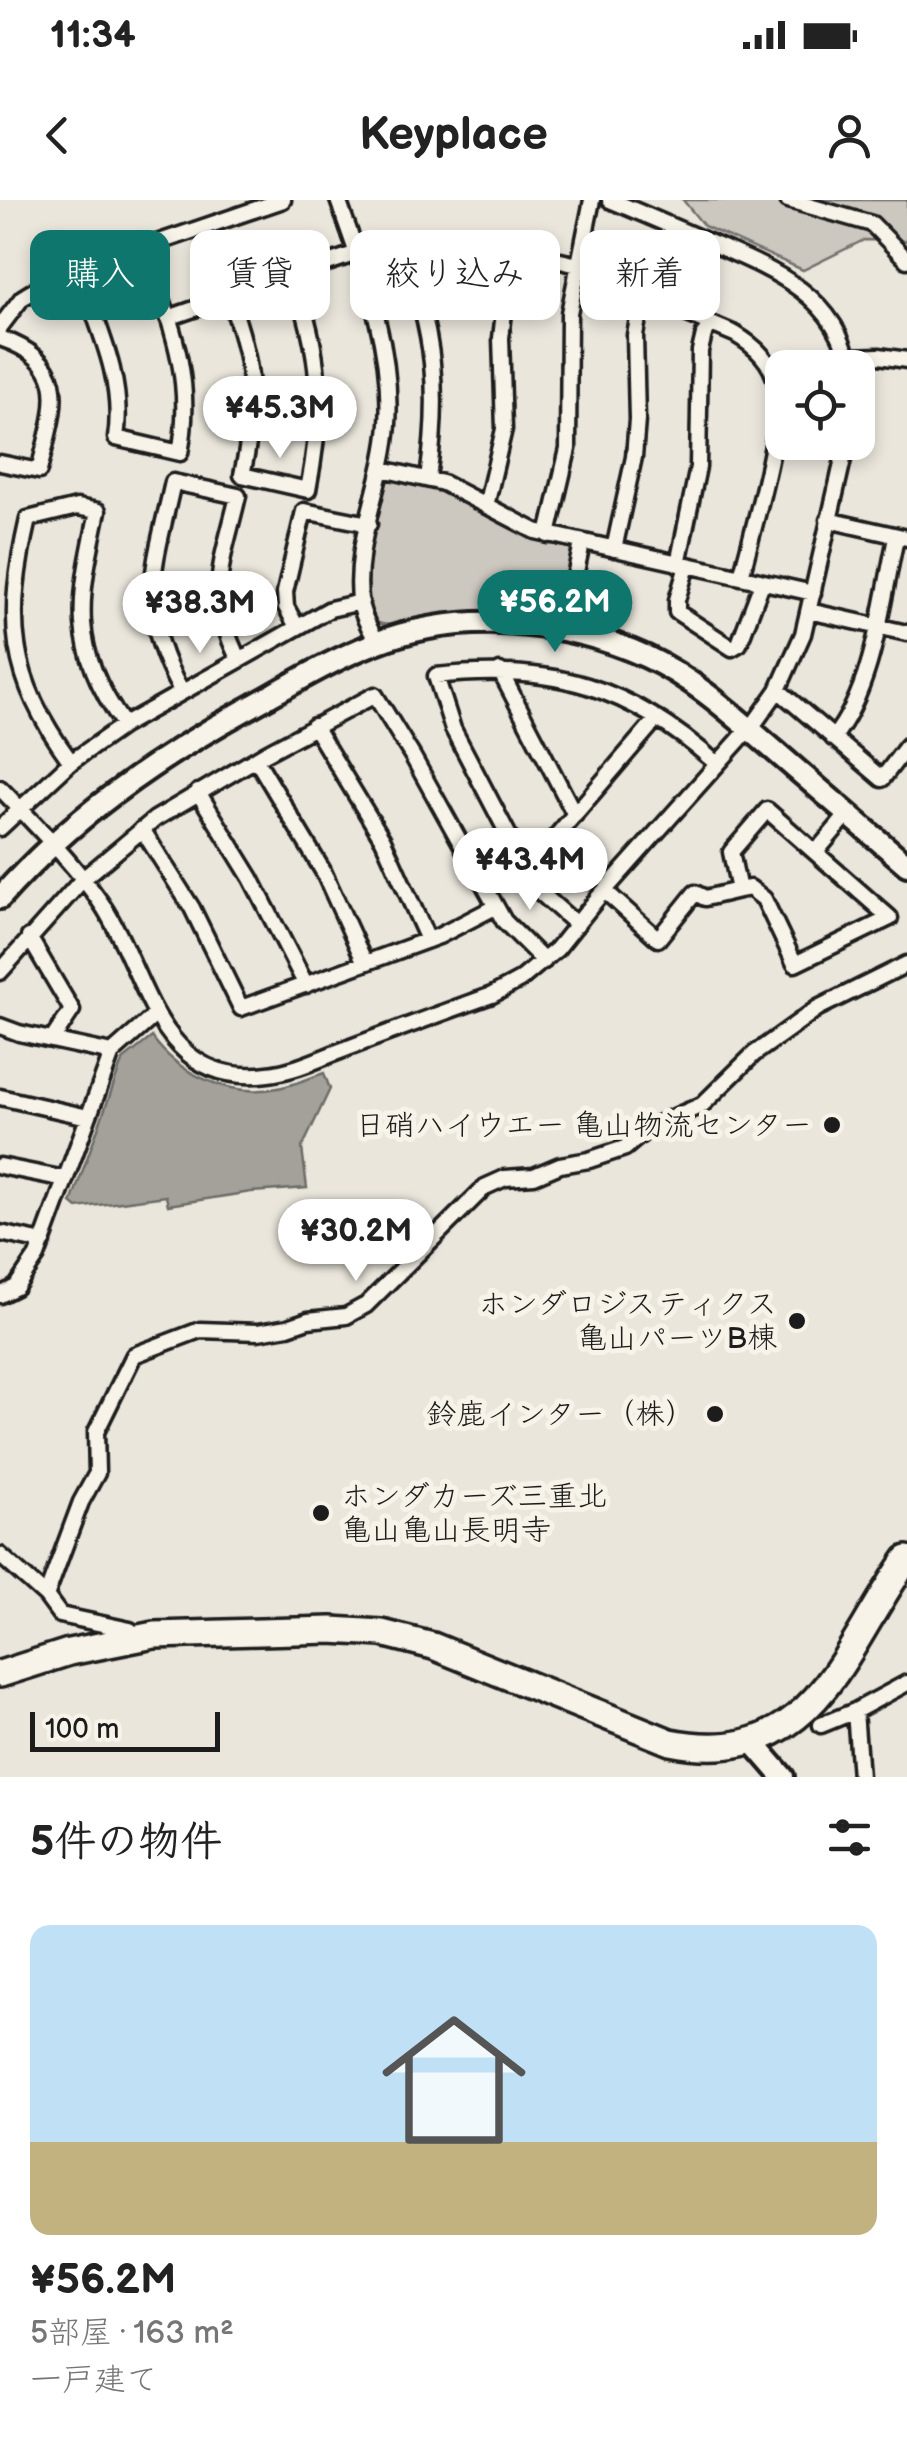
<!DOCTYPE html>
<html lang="ja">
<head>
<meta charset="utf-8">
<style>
	body { margin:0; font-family:"Balsamiq Sans","Klee One",sans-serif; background:#f2f2f2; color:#222; height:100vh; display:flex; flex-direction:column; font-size:38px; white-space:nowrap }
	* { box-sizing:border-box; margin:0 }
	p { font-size:32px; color:#767676 }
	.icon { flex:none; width:55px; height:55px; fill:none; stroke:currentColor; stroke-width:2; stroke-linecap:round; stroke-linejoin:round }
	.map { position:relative; height:1577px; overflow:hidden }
	.side { display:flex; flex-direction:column; background:#fff; flex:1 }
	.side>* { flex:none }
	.top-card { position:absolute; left:30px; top:30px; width:848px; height:90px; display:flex; gap:20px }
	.controls { position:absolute; left:765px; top:150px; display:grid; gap:20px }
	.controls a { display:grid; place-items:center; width:110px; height:110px; border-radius:20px; background:#fff; box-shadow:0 5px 15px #0003; font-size:50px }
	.scale { position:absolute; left:30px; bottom:25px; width:190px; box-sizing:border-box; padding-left:10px; border:5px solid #1c1c1c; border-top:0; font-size:28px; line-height:35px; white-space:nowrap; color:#1c1c1c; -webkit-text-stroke:8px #f7f3e8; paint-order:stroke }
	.price { position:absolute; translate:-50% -85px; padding:0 22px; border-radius:35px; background:#fff; color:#222; font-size:32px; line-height:65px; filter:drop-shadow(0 2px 5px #0008) }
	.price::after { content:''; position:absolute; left:50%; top:60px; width:30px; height:22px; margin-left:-15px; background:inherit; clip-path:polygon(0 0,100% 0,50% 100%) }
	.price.on { background:#0f766e; color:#fff }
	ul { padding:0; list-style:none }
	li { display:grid; align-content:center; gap:20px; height:530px; padding:0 30px }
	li+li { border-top:2px solid #e0e0e0 }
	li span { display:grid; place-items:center; height:310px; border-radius:20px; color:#555 }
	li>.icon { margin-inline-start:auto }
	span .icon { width:180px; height:180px; fill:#fffc; stroke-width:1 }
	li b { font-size:42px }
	h2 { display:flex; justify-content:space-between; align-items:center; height:120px; padding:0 30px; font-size:42px }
	.tag { padding:0 35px; border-radius:20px; background:#fff; box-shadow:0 5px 15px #0003; font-size:35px; line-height:90px }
	.tag.on { background:#0f766e; color:#fff }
	.status { display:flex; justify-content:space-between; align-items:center; height:70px; padding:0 50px; background:#fff; direction:ltr }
	.status svg { height:28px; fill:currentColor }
	header { display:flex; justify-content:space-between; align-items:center; height:130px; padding:0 30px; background:#fff; font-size:45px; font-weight:700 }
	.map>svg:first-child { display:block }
	.green { fill:#ccc8c0; stroke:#74726e; stroke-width:2.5 }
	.water { fill:#a3a19a; stroke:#6d6c68; stroke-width:2.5 }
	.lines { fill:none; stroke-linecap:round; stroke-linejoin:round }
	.street-casing { stroke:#1c1c1c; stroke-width:21 }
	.secondary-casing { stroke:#1c1c1c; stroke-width:28 }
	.highway-casing { stroke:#1c1c1c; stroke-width:32 }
	.street { stroke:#f7f3e8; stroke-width:14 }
	.secondary { stroke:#f7f3e8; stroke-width:20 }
	.highway { stroke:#f7f3e8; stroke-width:25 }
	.poi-dot { fill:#1c1c1c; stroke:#f7f3e8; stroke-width:4 }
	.labels { text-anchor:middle; stroke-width:10; stroke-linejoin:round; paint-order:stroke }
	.poi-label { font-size:30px; fill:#1c1c1c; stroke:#f7f3e8; text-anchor:end }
</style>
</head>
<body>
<div class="status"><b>11:34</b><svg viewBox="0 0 49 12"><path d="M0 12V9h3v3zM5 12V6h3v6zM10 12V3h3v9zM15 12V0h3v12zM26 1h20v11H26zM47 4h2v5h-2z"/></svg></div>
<header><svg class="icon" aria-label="back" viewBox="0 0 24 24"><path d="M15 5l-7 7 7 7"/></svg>Keyplace<svg class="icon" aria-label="person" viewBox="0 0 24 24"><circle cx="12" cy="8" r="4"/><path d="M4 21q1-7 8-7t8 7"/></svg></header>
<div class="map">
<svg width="907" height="1577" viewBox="0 0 907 1577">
	<rect width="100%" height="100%" fill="#eae6dc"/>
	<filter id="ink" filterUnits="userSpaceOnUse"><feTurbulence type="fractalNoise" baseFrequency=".01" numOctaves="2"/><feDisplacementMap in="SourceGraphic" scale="20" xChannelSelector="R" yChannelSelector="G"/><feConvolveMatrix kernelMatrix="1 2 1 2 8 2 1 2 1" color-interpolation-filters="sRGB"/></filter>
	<g filter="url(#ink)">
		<path class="green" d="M 683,0 L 907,0 L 907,41 L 864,40 L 803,70 L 704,26 Z
			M 389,277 L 440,289 L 513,328 L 568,346 L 574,355 L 562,410 L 554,416 C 509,408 461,409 416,419 C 400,422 385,431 371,418 L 367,367 L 384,283 Z"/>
		<path class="water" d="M 152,837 C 179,875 231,898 278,888 C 294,885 309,878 324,873 L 330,889 L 302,948 L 307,988 L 251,992 L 168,1005 L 166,996 L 77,1008 L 71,1003 L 120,867 L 124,859 Z"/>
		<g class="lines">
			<defs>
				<path id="street" d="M 338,0 C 364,73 393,146 388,224 C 384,284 351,346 361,407 C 364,419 371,431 377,442
					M 610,0 C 644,14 678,29 711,43 C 771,69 837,95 850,168
					M 788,0 L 872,24 L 907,60
					M 511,53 L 521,52 L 578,65
					M 577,67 L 735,134 C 755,146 772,161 777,186 C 785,222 751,336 741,377
					M 78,70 C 97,125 125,179 116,238 L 180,253 C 195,175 169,120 144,48
					M 229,97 C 254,163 258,206 242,275 L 308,290 C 324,209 322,152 292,75
					M 168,118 L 357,53
					M 0,127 L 22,98 L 54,78 L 283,0
					M 0,138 C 76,164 53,210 39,271 L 0,263
					M 848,157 L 879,156 L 907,160
					M 382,269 L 443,283 L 535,331 L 813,393
					M 428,279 C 440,192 435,133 403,51 L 511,53 L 501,138 L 504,229 L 486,306
					M 828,320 L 907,338
					M 548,335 L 568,249 L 569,113 L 592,0
					M 614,349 L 634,257 L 637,220 L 635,135 L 643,93
					M 678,364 L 698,267 L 700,151 L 704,134 L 711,124
					M 687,366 L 677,400 L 677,412 L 732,448 L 739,444 L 762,383
					M 809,411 L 907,433
					M 297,427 L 286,407 L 285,392 L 304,311 L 369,324
					M 564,429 L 582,343
					M 500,471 L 575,615
					M 778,490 L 882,579 L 907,546
					M 181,491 C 135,408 154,369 173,282 L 238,296 C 222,365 205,393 239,460
					M 314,526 L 383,640 L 428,740
					M 833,538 C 874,487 882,401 896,338
					M 256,559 L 323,671 L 365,763 L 439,736 L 495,707
					M 71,562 C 8,476 5,420 28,319 L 77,307 L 98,311 C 79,400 68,444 124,525
					M 0,588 C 32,621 76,666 101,703 C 148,772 156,889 268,874 C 296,871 323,857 348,848 C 396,830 444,812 492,795 L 520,780 L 557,749 L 597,699 L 756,521 L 778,490 L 803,434 L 847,242
					M 198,592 L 251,678 L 306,785
					M 0,628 L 71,562 L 124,525 L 330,409 L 361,402
					M 142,629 L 192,708 L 241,808 L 365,763
					M 816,652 L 848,614
					M 525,667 L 540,655 L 657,518
					M 605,691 L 658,739 L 695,693 L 705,698 L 739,690 L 731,652 L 767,610 L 890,718 L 795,764 L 764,699 L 750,688 L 739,690
					M 577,725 L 542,694 L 531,678 L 453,529 L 436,476 C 551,463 630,486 717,564
					M 29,737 L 72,810 L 52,840
					M 0,772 L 83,679 L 155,619 L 266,553 L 375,495 L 413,557 L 504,721 L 544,761
					M 0,826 L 19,833 L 112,853
					M 0,897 L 88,917
					M 0,966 L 65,979
					M 0,1033 L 43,1042
					M 0,1095 L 16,1087 L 37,1056 L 112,853 L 155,815
					M 0,1355 L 46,1396
					M 137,1437 L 130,1430 L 60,1415 L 46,1396 L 81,1302 L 97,1273 L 96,1232 L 134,1155 L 200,1130 L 258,1132 L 288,1127 L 308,1120 L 346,1116 L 366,1105 L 485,987 L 505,978 L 534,976 L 560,965 L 589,960 L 625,948 L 649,928 L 702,905 L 754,854 L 818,808 L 907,764
					M 855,1511 L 860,1577
					M 821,1525 L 855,1511 L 907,1483"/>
				<path id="secondary" d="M 0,698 C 70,619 153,561 245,510 C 287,487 329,461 373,444 C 459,410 564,419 647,457 C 696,480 734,516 775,551 C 819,589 863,627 907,665
					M 751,1540 L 783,1577"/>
				<path id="highway" d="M 0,1474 L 69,1452 L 154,1435 L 331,1430 L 382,1433 L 433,1446 L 670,1542 C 814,1571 842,1450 907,1359"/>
			</defs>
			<use href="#street" class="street-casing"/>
			<use href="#secondary" class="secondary-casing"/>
			<use href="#highway" class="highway-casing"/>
			<use href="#street" class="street"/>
			<use href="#secondary" class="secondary"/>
			<use href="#highway" class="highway"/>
		</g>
	</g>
	<g class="poi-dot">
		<circle cx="832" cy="925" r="10"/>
		<circle cx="797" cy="1121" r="10"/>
		<circle cx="715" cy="1214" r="10"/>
		<circle cx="321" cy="1313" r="10"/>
	</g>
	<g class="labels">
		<g class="poi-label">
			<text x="812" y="935">日硝ハイウエー 亀山物流センター</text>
			<text x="777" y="1114">ホンダロジスティクス<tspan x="777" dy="34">亀山パーツB棟</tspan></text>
			<text x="695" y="1224">鈴鹿インター（株）</text>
			<text x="341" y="1306" text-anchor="start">ホンダカーズ三重北<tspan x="341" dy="34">亀山亀山長明寺</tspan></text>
		</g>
	</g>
</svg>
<div class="controls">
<a><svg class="icon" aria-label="locate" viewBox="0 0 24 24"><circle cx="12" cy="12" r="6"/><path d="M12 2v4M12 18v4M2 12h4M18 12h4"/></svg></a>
</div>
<div class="scale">100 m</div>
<b class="price" style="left:280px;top:261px">¥45.3M</b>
<b class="price on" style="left:555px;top:455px">¥56.2M</b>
<b class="price" style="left:200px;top:456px">¥38.3M</b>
<b class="price" style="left:530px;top:713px">¥43.4M</b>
<b class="price" style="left:356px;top:1084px">¥30.2M</b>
<div class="top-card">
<a class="tag on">購入</a>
<a class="tag">賃貸</a>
<a class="tag">絞り込み</a>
<a class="tag">新着</a>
</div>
</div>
<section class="side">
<h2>5件の物件<svg class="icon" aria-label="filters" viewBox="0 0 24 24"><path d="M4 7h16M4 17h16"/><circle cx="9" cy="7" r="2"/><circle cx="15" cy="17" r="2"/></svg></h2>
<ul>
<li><span style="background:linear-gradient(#bfe0f5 70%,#c2b280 0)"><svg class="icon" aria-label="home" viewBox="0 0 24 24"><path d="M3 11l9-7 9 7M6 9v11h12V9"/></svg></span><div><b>¥56.2M</b><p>5部屋 · 163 m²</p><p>一戸建て</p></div></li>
</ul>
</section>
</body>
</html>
